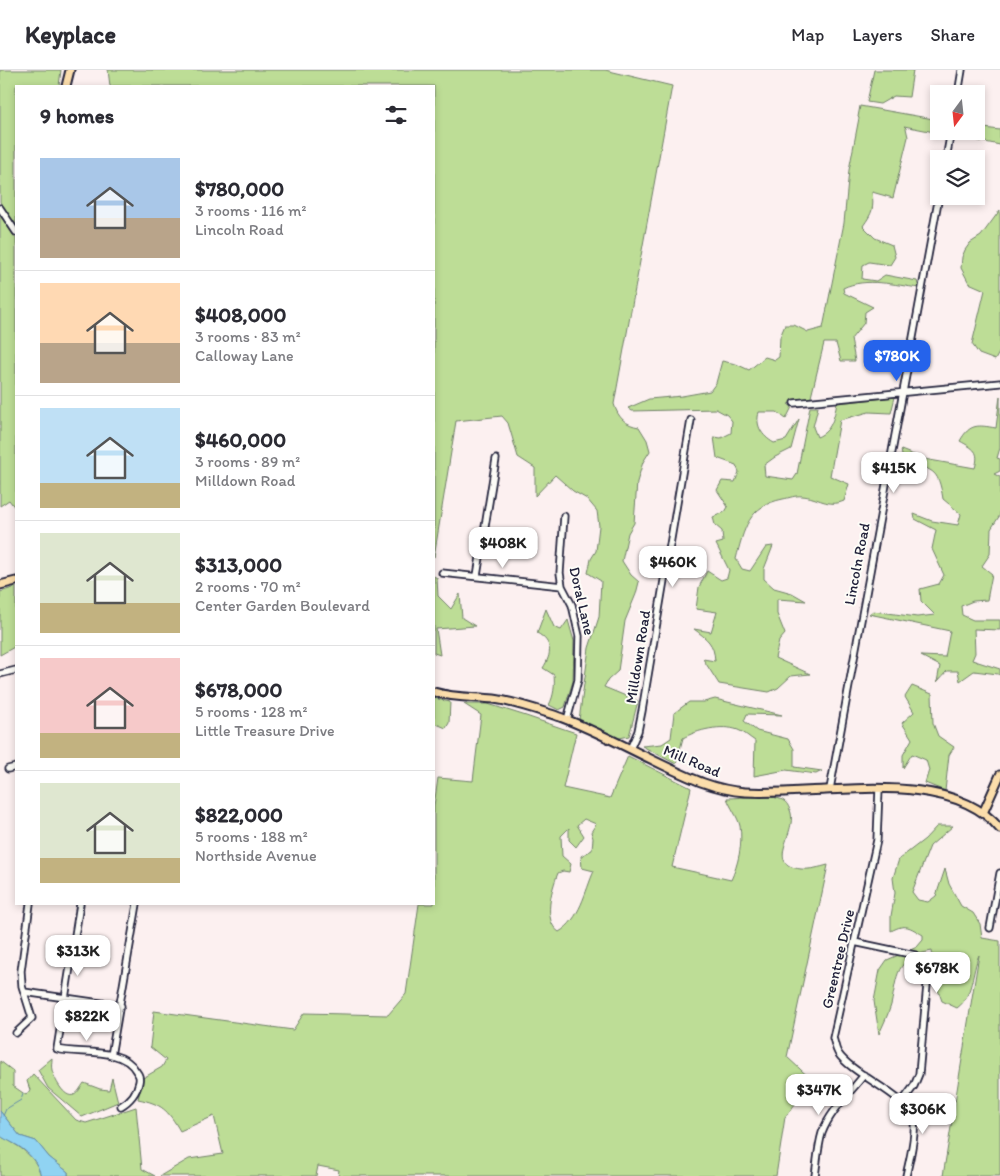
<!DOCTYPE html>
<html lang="en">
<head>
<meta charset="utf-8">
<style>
	body { margin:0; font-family:Itim,sans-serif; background:#f2f2f3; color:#2b2b33; height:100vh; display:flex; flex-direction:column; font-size:19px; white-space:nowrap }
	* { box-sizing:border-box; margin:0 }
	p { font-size:16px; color:#7c7c81 }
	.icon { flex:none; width:28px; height:28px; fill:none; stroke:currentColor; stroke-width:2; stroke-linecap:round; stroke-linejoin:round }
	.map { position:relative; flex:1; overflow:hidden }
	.side { position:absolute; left:15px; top:15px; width:420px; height:820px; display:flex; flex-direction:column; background:#fff; border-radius:0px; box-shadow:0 2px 8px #0003 }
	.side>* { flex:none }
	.needle { width:32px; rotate:195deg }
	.tools { position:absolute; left:930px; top:15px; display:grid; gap:10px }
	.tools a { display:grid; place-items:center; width:55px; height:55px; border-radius:0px; background:#fff; box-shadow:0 2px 8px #0003; font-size:25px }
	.price { position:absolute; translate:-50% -42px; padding:0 11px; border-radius:10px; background:#fff; color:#222; font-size:16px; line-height:32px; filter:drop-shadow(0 1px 2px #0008) }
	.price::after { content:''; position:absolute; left:50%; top:30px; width:15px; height:11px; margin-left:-8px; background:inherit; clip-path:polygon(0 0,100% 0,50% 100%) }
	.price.active { background:#2563eb; color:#fff }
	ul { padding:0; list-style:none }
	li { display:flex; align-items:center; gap:15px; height:125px; padding:0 25px }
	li+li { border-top:1px solid #e1e1e2 }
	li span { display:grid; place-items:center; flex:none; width:140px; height:100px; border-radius:0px; color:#555 }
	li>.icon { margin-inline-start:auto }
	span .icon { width:60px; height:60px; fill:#fffc; stroke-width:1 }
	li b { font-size:21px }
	h2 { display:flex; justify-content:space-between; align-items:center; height:60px; padding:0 25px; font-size:21px }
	header { display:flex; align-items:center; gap:30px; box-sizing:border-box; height:70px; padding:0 25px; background:#fff; border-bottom:1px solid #e1e1e2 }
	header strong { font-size:24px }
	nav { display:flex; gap:28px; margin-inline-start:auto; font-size:18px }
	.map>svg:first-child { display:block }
	.green { fill:#bddd96; stroke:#708068; fill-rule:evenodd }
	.water { fill:#90d3f2; stroke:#648ca9 }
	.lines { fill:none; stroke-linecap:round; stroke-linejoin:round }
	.stream { stroke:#648ca9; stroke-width:1 }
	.minor-casing { stroke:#22223b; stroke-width:9 }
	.major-casing { stroke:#22223b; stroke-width:11 }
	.minor { stroke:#fdfcf7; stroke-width:5.5 }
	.major { stroke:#fbddab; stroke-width:7 }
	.labels { text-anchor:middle; stroke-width:4; stroke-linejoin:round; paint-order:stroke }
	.street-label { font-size:15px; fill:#22223b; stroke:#fdfcf7 }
</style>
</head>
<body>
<header>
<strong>Keyplace</strong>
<nav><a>Map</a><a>Layers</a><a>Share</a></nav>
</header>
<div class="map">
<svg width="1000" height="1106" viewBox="0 0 1000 1106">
	<rect width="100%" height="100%" fill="#fcf0f0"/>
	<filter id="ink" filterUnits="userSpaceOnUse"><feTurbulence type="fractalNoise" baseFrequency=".02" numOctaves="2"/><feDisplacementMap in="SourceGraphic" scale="10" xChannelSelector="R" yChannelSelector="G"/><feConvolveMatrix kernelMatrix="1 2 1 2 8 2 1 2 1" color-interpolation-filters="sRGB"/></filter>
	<g filter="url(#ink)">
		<path class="green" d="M 0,0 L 61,0 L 59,16 L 16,16 L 16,157 L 0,132 Z
			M 108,0 L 605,0 L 672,16 L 614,334 C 618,348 626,355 639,357 L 647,370 L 650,381 L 643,392 L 637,412 L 634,453 L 628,463 L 622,491 L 631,505 L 639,512 L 636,524 L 625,551 L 618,601 L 608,610 L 604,617 L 638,631 L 629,666 L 615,669 L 579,650 L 589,578 L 599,547 L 601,511 L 588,503 L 591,489 L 596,481 L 599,456 L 597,441 L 587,429 L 573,421 L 555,405 L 535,426 L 535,398 L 518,387 L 508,353 L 502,346 L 456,351 L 434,487 L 434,16 L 110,16 Z
			M 874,0 L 913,0 L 909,27 L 894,26 L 880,34 L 867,32 Z
			M 860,36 L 939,50 L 939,61 L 976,61 L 976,57 L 1000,60 L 1000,75 L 904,56 L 906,58 L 908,67 L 893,128 L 872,122 C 874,138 873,142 863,156 L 875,168 L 892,175 L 895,187 L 890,195 L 869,192 L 863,195 L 862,209 L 876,211 L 885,205 L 917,211 L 919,218 C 895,215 866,207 843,218 L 844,223 L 873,237 L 865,242 L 864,253 L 851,269 L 855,291 L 841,291 L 836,273 L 824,273 L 811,327 L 809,329 L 788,334 L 792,337 L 786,349 L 777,342 L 759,342 C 755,356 762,366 774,373 L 786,370 L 799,349 L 791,379 L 775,387 L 764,395 L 765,406 L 793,410 L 797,404 L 810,337 L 818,337 L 813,357 L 817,367 C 832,361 834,347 837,333 L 895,327 L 891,343 L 869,342 L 840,350 L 830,406 L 849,414 L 844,431 C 828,438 818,427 802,426 C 796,425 789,428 783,429 C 748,436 744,459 736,489 L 742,499 L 750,501 L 766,477 L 773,476 L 764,499 L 764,509 L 774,518 L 792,523 L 806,531 L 777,529 L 777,544 L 785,564 L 779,571 L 775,588 L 810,604 L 791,606 L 778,618 L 769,622 L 719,614 L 703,589 L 715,591 C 714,573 707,569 694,559 L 711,562 L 717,542 L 696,539 L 699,517 L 707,501 L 721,510 L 727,508 L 729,500 L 716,474 L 723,472 L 722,461 L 715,455 L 713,447 L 725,442 L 728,437 L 717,420 L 722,411 L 735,412 L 739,402 L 736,395 L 717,388 L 714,367 L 721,368 L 731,363 L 732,351 L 727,345 L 716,339 L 632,341 L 628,338 L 649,329 L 682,326 L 710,321 L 716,313 L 722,291 L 736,294 L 749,300 L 765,287 L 775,290 L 779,287 L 780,267 L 785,255 L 794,255 L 808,262 L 823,258 L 844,153 L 849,100 L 859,48 L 858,47 Z
			M 1000,140 L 1000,281 L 995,290 L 979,284 L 972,274 L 985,220 L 969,213 L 961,198 L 962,187 L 965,180 L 970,173 L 981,166 Z
			M 0,145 L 16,169 L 16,439 L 9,430 L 0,436 Z
			M 1000,326 L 1000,378 L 997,388 L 1000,389 L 1000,401 L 994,404 L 1000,407 L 1000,445 L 991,459 L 990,484 L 982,496 L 992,504 L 987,530 L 973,531 L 961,536 L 962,545 L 973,550 L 1000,550 L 1000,560 L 974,559 L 975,583 L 972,590 L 1000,599 L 1000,605 L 998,604 L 974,601 L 960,611 L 958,601 L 947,601 L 937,612 L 940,596 L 921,586 L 945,587 L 950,561 L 869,544 L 873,541 L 917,547 L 935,545 L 921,531 L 920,519 L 939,514 L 944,505 L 932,479 L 936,460 L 915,449 L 914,444 L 932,451 L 958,455 L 961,444 L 943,429 C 938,396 932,401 903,391 L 901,380 L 924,389 L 975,398 C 980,381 974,379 960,371 C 970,353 978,355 996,358 Z
			M 434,506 L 437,508 L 438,526 L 451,539 L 460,524 L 462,548 L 475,556 L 436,559 L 440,585 L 434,583 Z
			M 16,517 L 16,576 L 0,585 L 0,522 Z
			M 546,539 L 554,557 L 561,560 L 568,550 L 574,571 L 573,611 L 565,637 L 559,640 L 549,635 C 554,626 555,615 554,605 L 543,598 C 552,584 553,572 537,563 Z
			M 912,616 L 932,624 L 933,653 L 938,666 L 954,677 L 949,685 L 945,721 L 925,713 L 929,700 L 926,690 L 912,684 L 903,698 L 903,685 L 912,669 L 902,653 L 914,642 L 905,627 Z
			M 434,628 L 450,632 L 449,653 L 446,658 L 434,653 Z
			M 715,629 L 782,645 L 747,644 L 744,651 L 757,661 L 788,669 L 794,679 L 794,697 L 822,701 L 816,704 L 786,700 L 754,706 L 755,671 C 750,668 744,662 738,660 C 722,654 697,660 683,668 L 676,694 L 642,676 L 662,674 L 671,668 L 674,643 L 689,632 L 704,632 Z
			M 464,634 L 488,634 L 526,646 L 576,663 L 563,718 L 610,728 L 628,686 L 691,718 L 672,797 L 731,810 C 738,795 743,774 740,756 C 738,747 730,737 727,728 C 742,728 767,724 780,729 C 786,731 788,735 790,740 C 799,761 763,795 801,799 C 810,800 820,797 828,795 L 787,987 L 813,1011 L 785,1047 L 776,1106 L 338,1106 L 339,1100 L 318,1096 L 316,1106 L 160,1106 L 189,1089 L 223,1084 L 214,1046 L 180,1061 C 168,1040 162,1034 138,1029 L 143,1008 L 162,997 L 166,990 L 150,977 L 154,941 L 293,960 L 304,943 L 388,945 L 406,924 L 419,834 L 434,834 L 434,736 L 438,708 L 473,711 L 481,645 ZM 584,749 L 596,754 L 591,762 L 593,768 L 592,780 L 581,786 L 582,798 L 594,801 C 585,821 580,850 559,862 C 542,851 552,818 558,803 L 563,801 L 569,802 L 571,794 L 562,786 L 561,766 L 569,758 L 569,770 L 576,777 L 584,766 L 577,755 Z
			M 937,756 L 953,756 L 930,776 L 912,822 L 918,830 L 928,832 L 936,826 L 945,799 L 949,814 L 961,836 L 973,843 L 980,854 L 982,868 L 1000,871 L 1000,1106 L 943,1106 L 979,885 C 972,901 973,927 957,938 L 942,931 L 936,914 L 932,881 C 894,888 898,905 891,935 C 888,945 883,955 879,964 L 874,931 L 880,900 L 887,890 L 917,877 L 923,870 L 923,865 C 909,857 906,853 891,861 L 891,846 L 895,823 L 893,808 L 899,789 L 925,769 Z
			M 52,988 C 52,993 51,996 52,1000 C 54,1008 64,1029 74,1025 C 78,1023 81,1017 84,1013 L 100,1019 L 109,1020 L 112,1008 L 118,1032 L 82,1047 L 48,1018 L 38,1000 Z
			M 0,991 L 13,1001 L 13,1016 L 26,1025 L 30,1020 L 27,1011 L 33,1004 L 76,1050 L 86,1053 L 136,1037 L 142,1099 L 155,1106 L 68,1106 L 68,1102 L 49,1087 L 36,1071 L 20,1066 L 0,1041 Z
			M 0,1065 L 2,1067 C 19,1076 36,1086 41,1106 L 0,1106 Z"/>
		<path class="water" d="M 0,1041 L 20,1066 L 36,1071 L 49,1087 L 68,1102 L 68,1106 L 41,1106 C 38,1092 27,1080 13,1073 C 8,1070 3,1069 0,1065 Z"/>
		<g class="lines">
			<path class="stream" d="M 3,1046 L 6,1039 L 21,1030 L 23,1024"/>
			<defs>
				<path id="minor" d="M 958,24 L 962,0
					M 946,89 L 951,61
					M 0,138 L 16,162
					M 794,333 L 1000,313
					M 564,446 L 560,503 L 562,516 L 572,535 L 579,566 L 578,610 L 567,650
					M 442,503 L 562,516
					M 477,506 L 496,389
					M 0,604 L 16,600
					M 630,679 L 638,661 L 642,641 L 691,350
					M 8,699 L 16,697
					M 830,719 L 939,126
					M 879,719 L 877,770 L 833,968 C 835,973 835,978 838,983 C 853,1006 911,1026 914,1052 C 916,1066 909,1092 906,1106
					M 80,834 L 57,979 C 80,985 122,976 136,1001 C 139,1005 140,1007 139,1012 C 137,1022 130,1031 121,1036
					M 990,858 L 1000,803
					M 854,872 L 915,885 L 924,892 L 928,904 L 919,1004 L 914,1016 L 902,1032
					M 24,922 L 121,936
					M 16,963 L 32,948 L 22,916 L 21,901 L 30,834
					M 111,986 L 137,834
					M 815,1106 C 817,1092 818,1076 822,1063 C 830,1041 850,1023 864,1005"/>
				<path id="major" d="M 66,16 L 70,0
					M 0,515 L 16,511
					M 434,622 C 454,628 474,627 494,629 C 516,632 538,640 560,647 C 595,660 629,679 663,695 C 690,708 715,720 745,722 C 817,727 949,695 1000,759
					M 983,743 L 1000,705"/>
			</defs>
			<use href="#minor" class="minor-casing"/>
			<use href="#major" class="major-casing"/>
			<use href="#minor" class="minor"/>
			<use href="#major" class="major"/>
		</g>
	</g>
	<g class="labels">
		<g class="street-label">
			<text transform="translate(857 494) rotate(-79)" y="5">Lincoln Road</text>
			<text transform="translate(582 531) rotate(77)" y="5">Doral Lane</text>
			<text transform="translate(638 587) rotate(-81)" y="5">Milldown Road</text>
			<text transform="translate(692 691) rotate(23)" y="5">Mill Road</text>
			<text transform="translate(838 889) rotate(-77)" y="5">Greentree Drive</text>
		</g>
	</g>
</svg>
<div class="tools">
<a><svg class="needle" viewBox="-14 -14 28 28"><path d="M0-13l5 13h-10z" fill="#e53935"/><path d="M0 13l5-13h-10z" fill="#7c7c81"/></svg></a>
<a><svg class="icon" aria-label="layers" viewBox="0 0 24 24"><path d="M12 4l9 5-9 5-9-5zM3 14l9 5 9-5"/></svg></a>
</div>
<b class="price active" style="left:897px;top:312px">$780K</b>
<b class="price" style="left:894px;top:424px">$415K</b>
<b class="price" style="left:503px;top:499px">$408K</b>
<b class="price" style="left:673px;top:518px">$460K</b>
<b class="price" style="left:78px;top:907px">$313K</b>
<b class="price" style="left:937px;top:924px">$678K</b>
<b class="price" style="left:87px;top:972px">$822K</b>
<b class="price" style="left:819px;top:1046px">$347K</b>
<b class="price" style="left:923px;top:1065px">$306K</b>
<section class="side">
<h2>9 homes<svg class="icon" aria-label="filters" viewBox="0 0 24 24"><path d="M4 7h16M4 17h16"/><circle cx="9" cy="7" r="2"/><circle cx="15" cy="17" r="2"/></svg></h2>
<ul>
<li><span style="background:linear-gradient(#a9c7e8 60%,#b9a48a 0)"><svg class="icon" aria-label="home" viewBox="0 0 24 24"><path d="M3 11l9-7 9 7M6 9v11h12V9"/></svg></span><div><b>$780,000</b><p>3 rooms · 116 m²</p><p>Lincoln Road</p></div></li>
<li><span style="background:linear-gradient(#ffd9b3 60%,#b9a48a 0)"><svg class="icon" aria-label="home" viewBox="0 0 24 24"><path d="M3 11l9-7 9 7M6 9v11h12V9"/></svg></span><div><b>$408,000</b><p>3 rooms · 83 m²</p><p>Calloway Lane</p></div></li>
<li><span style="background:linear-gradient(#bfe0f5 75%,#c2b280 0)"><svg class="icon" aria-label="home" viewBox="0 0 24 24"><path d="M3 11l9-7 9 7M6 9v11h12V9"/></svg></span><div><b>$460,000</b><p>3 rooms · 89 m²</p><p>Milldown Road</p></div></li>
<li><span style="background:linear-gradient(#dfe7d0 70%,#c2b280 0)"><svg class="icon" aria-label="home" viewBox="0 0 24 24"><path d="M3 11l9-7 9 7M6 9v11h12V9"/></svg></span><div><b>$313,000</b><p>2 rooms · 70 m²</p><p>Center Garden Boulevard</p></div></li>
<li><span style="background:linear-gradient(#f6c9c9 75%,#c2b280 0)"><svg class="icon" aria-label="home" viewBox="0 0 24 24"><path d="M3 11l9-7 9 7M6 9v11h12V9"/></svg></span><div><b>$678,000</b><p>5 rooms · 128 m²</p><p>Little Treasure Drive</p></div></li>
<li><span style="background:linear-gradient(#dfe7d0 75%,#c2b280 0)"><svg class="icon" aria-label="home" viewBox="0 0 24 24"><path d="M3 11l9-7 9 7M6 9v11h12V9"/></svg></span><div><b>$822,000</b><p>5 rooms · 188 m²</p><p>Northside Avenue</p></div></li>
</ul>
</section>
</div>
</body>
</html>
